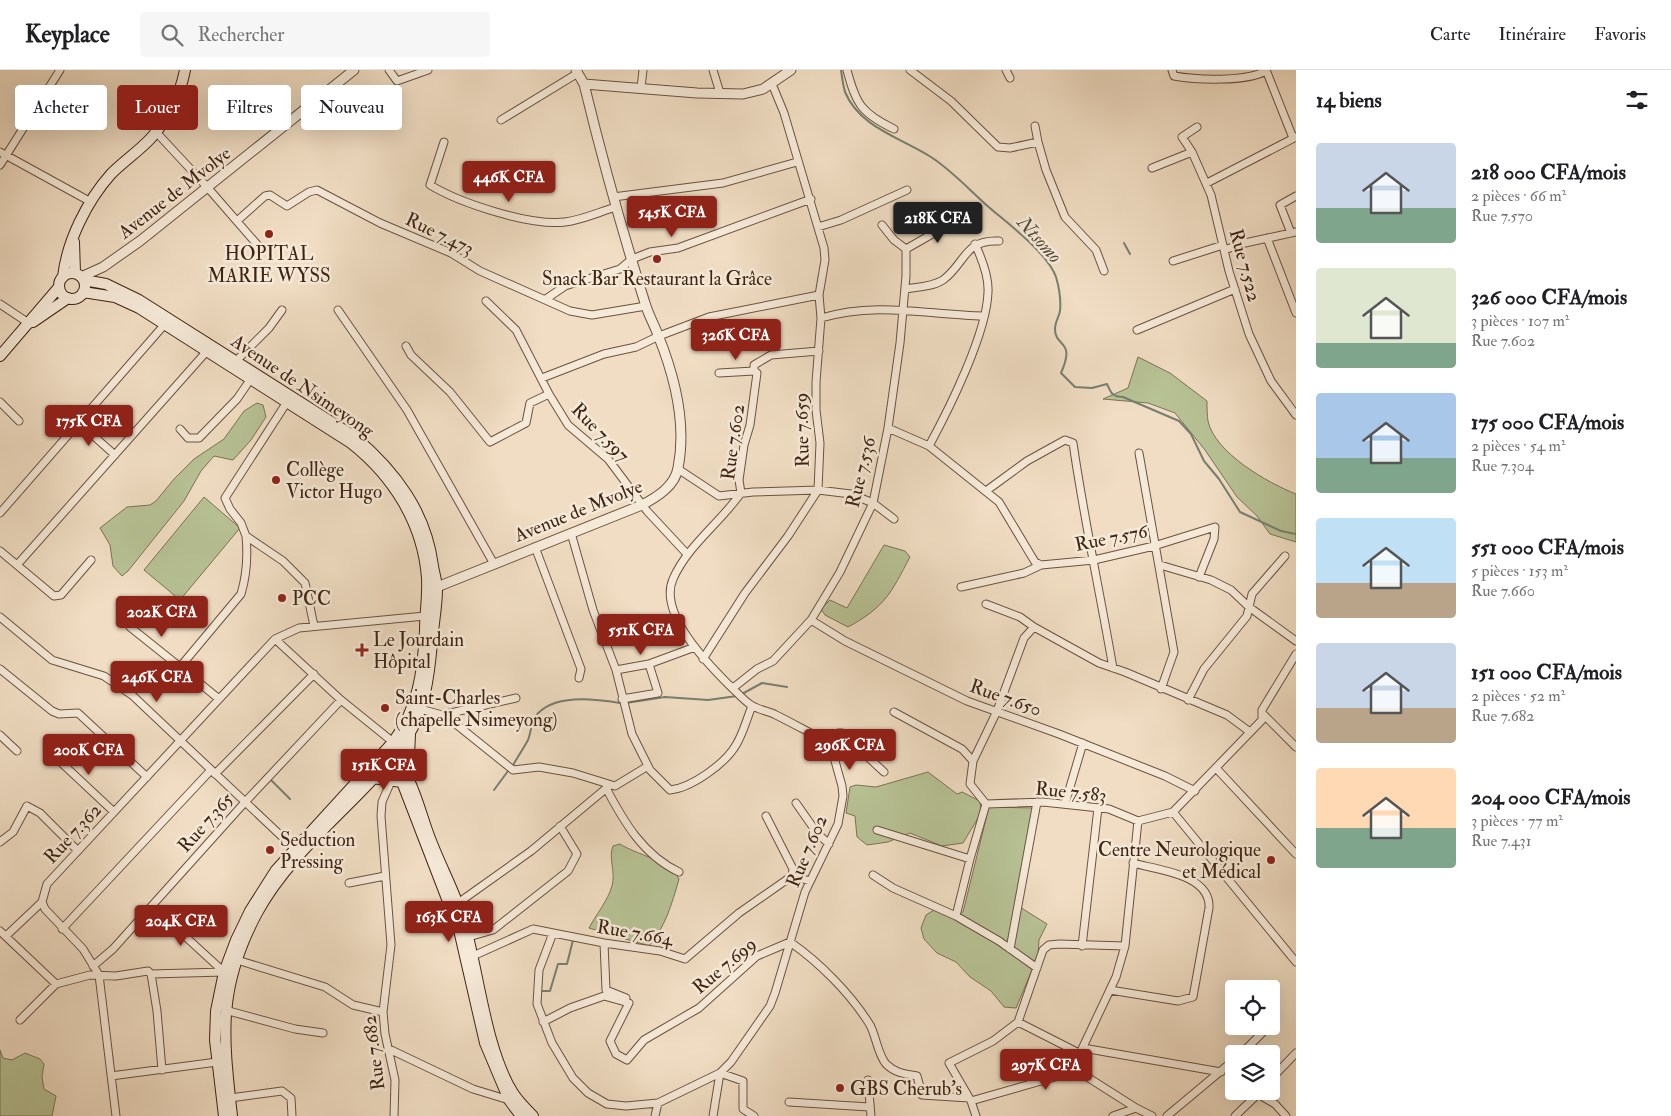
<!DOCTYPE html>
<html lang="fr">
<head>
<meta charset="utf-8">
<style>
	body { margin:0; font-family:"IM FELL Double Pica",serif; background:#f6f6f6; color:#202124; height:100vh; display:flex; flex-direction:column; font-size:19px; white-space:nowrap }
	* { box-sizing:border-box; margin:0 }
	p { font-size:16px; color:#757577 }
	.icon { flex:none; width:28px; height:28px; fill:none; stroke:currentColor; stroke-width:2; stroke-linecap:round; stroke-linejoin:round }
	.map { position:relative; flex:1; overflow:hidden }
	.sheet { display:flex; flex-direction:column; background:#fff; width:375px }
	.sheet>* { flex:none }
	.top-card { position:absolute; left:15px; top:15px; width:475px; height:45px; display:flex; gap:10px }
	.tools { position:absolute; left:1225px; top:910px; display:grid; gap:10px }
	.tools a { display:grid; place-items:center; width:55px; height:55px; border-radius:5px; background:#fff; box-shadow:0 5px 20px #0002; font-size:25px }
	.price { position:absolute; translate:-50% -42px; padding:0 11px; border-radius:5px; background:#8f2418; color:#fff; font-size:16px; line-height:32px; filter:drop-shadow(0 1px 2px #0008) }
	.price::after { content:''; position:absolute; left:50%; top:30px; width:15px; height:11px; margin-left:-8px; background:inherit; clip-path:polygon(0 0,100% 0,50% 100%) }
	.price.current { background:#222; color:#fff }
	ul { padding:0; list-style:none }
	li { display:flex; align-items:center; gap:15px; height:125px; padding:0 20px }
	li span { display:grid; place-items:center; flex:none; width:140px; height:100px; border-radius:5px; color:#555 }
	li>.icon { margin-inline-start:auto }
	span .icon { width:60px; height:60px; fill:#fffc; stroke-width:1 }
	li b { font-size:21px }
	h2 { display:flex; justify-content:space-between; align-items:center; height:60px; padding:0 20px; font-size:21px }
	.tag { padding:0 18px; border-radius:5px; background:#fff; box-shadow:0 5px 20px #0002; font-size:18px; line-height:45px }
	.tag.current { background:#8f2418; color:#fff }
	header { display:flex; align-items:center; gap:30px; box-sizing:border-box; height:70px; padding:0 25px; background:#fff; border-bottom:1px solid #e0e0e0 }
	header strong { font-size:24px }
	nav { display:flex; gap:28px; margin-inline-start:auto; font-size:18px }
	.search { width:350px; height:45px; background:#f6f6f6; display:flex; align-items:center; gap:12px; box-sizing:border-box; padding:0 18px; border-radius:5px; color:#757577; font-size:19px }
	main { display:flex; flex:1; min-height:0 }
	.map>svg:first-child { display:block }
	.green { fill:#b7c295; stroke:#7c7354 }
	.lines { fill:none; stroke-linecap:round; stroke-linejoin:round }
	.stream { stroke:#777f71; stroke-width:2 }
	.minor-casing { stroke:#6c523f; stroke-width:9 }
	.tertiary-casing { stroke:#6c523f; stroke-width:11 }
	.secondary-casing { stroke:#402413; stroke-width:12 }
	.minor { stroke:#f5e9d8; stroke-width:7 }
	.tertiary { stroke:#f5e9d8; stroke-width:9 }
	.secondary { stroke:#f5e9d8; stroke-width:10 }
	.poi-dot { fill:#8f2418; stroke:#f5e9d8; stroke-width:2 }
	.labels { text-anchor:middle; stroke-width:5; stroke-linejoin:round; paint-order:stroke }
	.street-label { font-size:19px; fill:#402413; stroke:#f5e9d8 }
	.poi-label { font-size:19px; fill:#402413; stroke:#f5e9d8; text-anchor:start }
	.water-label { font-size:20px; font-style:italic; fill:#574a3a; stroke:#f5e9d8 }
</style>
</head>
<body>
<header>
<strong>Keyplace</strong>
<div class="search"><svg class="icon" aria-label="search" viewBox="0 0 24 24"><circle cx="10" cy="10" r="6"/><path d="M15 15l6 6"/></svg>Rechercher</div>
<nav><a>Carte</a><a>Itinéraire</a><a>Favoris</a></nav>
</header>
<main>
<div class="map">
<svg width="1296" height="1046" viewBox="0 0 1296 1046">
	<rect width="100%" height="100%" fill="#f0ddc3"/>
	<filter id="stains"><feTurbulence type="fractalNoise" baseFrequency=".004" numOctaves="4"/><feColorMatrix values="0 0 0 0 .2 0 0 0 0 .09 0 0 0 0 .02 0 0 0 .5 -.17"/></filter>
	<radialGradient id="worn" r=".72"><stop offset=".6" stop-color="#630" stop-opacity="0"/><stop offset="1" stop-color="#630" stop-opacity=".3"/></radialGradient>
	<path class="green" d="M 1138,287 L 1170,303 L 1207,331 C 1207,337 1207,345 1208,351 C 1215,383 1268,413 1296,424 L 1296,472 L 1270,464 L 1257,446 L 1237,427 L 1205,380 L 1175,343 L 1148,333 L 1103,329 L 1128,318 Z
		M 257,333 L 263,335 L 266,347 L 251,370 L 233,390 L 214,386 L 201,401 L 184,431 L 128,501 L 122,506 L 113,496 L 110,475 L 100,458 L 127,437 L 150,435 L 156,431 L 174,409 L 194,389 L 224,369 L 244,341 Z
		M 204,427 L 240,458 L 180,530 L 144,500 Z
		M 884,475 L 905,481 L 910,487 C 891,523 885,537 848,557 L 825,545 L 821,539 L 830,530 L 847,538 Z
		M 928,702 L 957,724 L 962,722 L 980,731 L 981,743 L 963,773 L 942,776 L 910,763 L 888,772 L 867,775 L 857,767 L 855,746 L 846,743 L 850,717 L 856,715 L 876,717 Z
		M 989,737 L 1033,738 L 1015,834 L 1047,854 L 1039,870 L 1038,886 L 1016,938 L 1004,937 L 991,921 L 970,907 L 956,892 L 937,883 L 924,869 L 921,858 L 926,845 L 934,840 L 947,845 L 963,842 Z
		M 620,774 C 637,785 669,790 679,809 C 672,833 666,856 649,876 L 589,858 C 596,845 608,830 612,816 C 616,802 608,788 613,776 Z
		M 0,980 L 3,988 L 12,990 L 25,983 L 40,989 L 44,994 L 42,1007 L 44,1019 L 56,1026 L 52,1046 L 0,1046 Z"/>
	<g class="lines">
		<path class="stream" d="M 841,0 C 842,7 843,15 845,22 C 860,58 902,68 931,87 C 954,102 971,122 991,139 C 1010,155 1048,184 1056,207 C 1059,217 1061,230 1060,241 C 1059,247 1055,252 1055,259 C 1055,278 1076,269 1061,303 L 1075,317 L 1092,318 L 1107,314 C 1111,323 1112,327 1123,327 L 1179,351 L 1191,364 L 1204,391 L 1219,409 L 1240,442 L 1281,461 L 1296,464
			M 1124,173 L 1130,184
			M 742,624 L 762,613 L 787,617
			M 626,633 L 665,627 L 708,630 L 737,626
			M 512,697 C 517,688 523,679 528,670 C 531,663 531,653 535,647 C 552,623 595,629 620,633
			M 271,710 L 290,729
			M 494,720 L 508,701
			M 541,921 L 550,921 L 558,894 L 567,894 L 573,870"/>
		<defs>
			<path id="minor" d="M 389,0 L 397,11 L 428,0
				M 713,0 L 720,23
				M 847,0 C 856,34 861,43 894,59
				M 910,0 L 951,31 L 998,77 L 1010,78 L 1038,72 L 1035,56
				M 1006,0 L 1010,8
				M 1172,0 L 1174,6 C 1197,10 1246,12 1266,1
				M 1266,0 L 1293,68
				M 641,18 L 643,0
				M 501,50 L 578,3
				M 1197,57 L 1182,67 L 1192,82 L 1211,125 L 1229,201 L 1249,264 L 1271,311 L 1296,345
				M 156,62 L 208,118 L 261,179
				M 444,72 L 430,115 C 460,133 529,156 565,152 C 582,150 599,142 616,137
				M 1038,72 L 1046,100 L 1065,147 L 1096,180 L 1104,201
				M 0,82 L 91,132
				M 0,95 L 60,0
				M 1152,98 L 1192,82
				M 1207,113 L 1296,67
				M 613,127 L 723,113 L 797,92
				M 237,151 L 265,126 L 270,125 L 287,136 L 309,122 L 317,120 L 380,153 L 451,183 L 480,201 L 570,241 L 592,245 L 646,236
				M 818,157 L 841,150 L 907,120
				M 1291,163 L 1280,135 L 1296,126
				M 1267,168 L 1296,243
				M 906,179 L 955,151
				M 1224,180 L 1245,173 L 1296,162
				M 1173,191 L 1223,175
				M 905,219 C 917,217 932,217 943,210 C 966,193 964,169 999,171
				M 546,229 L 565,216 L 620,199 L 632,189 L 650,182 L 678,178 L 811,129
				M 486,231 L 516,260 L 549,324 L 568,355 L 608,389 L 647,441 L 687,484
				M 0,234 L 30,254
				M 338,240 L 407,340 L 494,494
				M 821,248 C 878,231 927,245 984,246
				M 1137,260 L 1235,219
				M 406,276 L 411,285 L 450,322 L 490,372 L 526,353 L 530,333 L 549,324
				M 236,291 L 269,258 L 282,240
				M 719,303 L 754,301
				M 542,308 L 604,284 L 636,277 L 659,266 L 709,247 L 819,225
				M 0,332 L 19,351
				M 287,332 L 225,428 L 230,439 L 241,453 L 246,466 L 283,491 L 305,513 L 314,556
				M 79,353 L 115,385
				M 888,358 L 929,376 L 999,432 L 1035,492 L 1041,495
				M 180,359 L 188,368 L 199,368 L 237,329 L 250,310
				M 929,376 C 949,339 987,263 988,222 C 989,206 982,189 975,174
				M 1139,383 L 1174,582 L 1161,619
				M 678,399 L 719,426 L 753,422 L 818,420 L 851,424 L 873,433 L 894,449
				M 986,421 L 1027,391 L 1065,370 L 1073,373 C 1084,449 1100,523 1113,598
				M 0,443 L 165,254
				M 571,463 L 593,540 L 616,600 L 632,664 L 650,700 L 670,720 C 691,718 725,694 736,675 C 743,664 747,648 752,636
				M 535,477 L 581,599 L 579,608
				M 0,481 L 54,526 L 61,525 L 91,490
				M 17,495 L 207,281
				M 1160,495 L 1211,510 L 1231,520 L 1249,537 L 1296,571
				M 961,517 L 1024,503 L 1041,495 L 1094,490 L 1154,476 L 1215,457 L 1214,469 L 1199,507
				M 986,534 L 1020,547 L 1034,557 L 1099,593 L 1125,602 L 1227,645 L 1250,662
				M 0,547 L 52,590 L 104,606 L 132,625 L 295,779
				M 811,550 L 845,571 L 967,631 L 1059,664 L 1165,706 L 1195,721
				M 130,557 L 180,597
				M 1034,557 L 1024,568 L 997,641 L 973,691 L 970,714 L 986,734 L 1043,732 L 1109,739 L 1138,751 L 1173,742 L 1262,650 L 1262,640 L 1296,584
				M 275,569 L 341,630 L 393,672
				M 703,589 L 745,523 L 788,466 L 818,420 L 820,373 L 816,340 L 816,312 L 821,248 L 819,225 L 825,190 L 824,178 L 784,43 L 772,14
				M 0,599 L 52,641 L 59,644 L 78,643 L 147,707
				M 616,600 L 649,594
				M 733,618 L 757,599 L 773,591 L 811,550 L 840,502 L 873,433 L 888,358 L 900,273 L 906,206 L 906,179 L 894,170 L 882,155
				M 219,629 L 180,597 L 241,524 C 247,504 248,487 246,466
				M 622,629 L 658,623 L 649,594 L 695,577
				M 1188,630 L 1204,599 L 1247,546 L 1252,524 L 1285,486
				M 420,639 L 442,645 L 457,655 L 513,700 L 539,697 L 573,703 L 615,716 L 648,696
				M 894,642 L 962,679 L 973,691
				M 1263,644 L 1296,677
				M 442,645 L 516,628
				M 0,665 L 17,681
				M 830,673 L 838,663 L 842,663 L 884,702
				M 52,684 L 114,742
				M 1216,698 L 1296,784
				M 215,704 L 314,604
				M 392,709 L 382,732 L 381,746 L 391,875 L 383,942 L 385,964 L 395,1010 L 394,1046
				M 606,718 C 624,752 643,785 679,802
				M 796,733 L 817,763 L 829,774
				M 986,734 L 970,789 L 956,846 L 999,871 L 1037,898
				M 1065,734 L 1083,673
				M 1173,742 L 1296,892
				M 877,760 L 970,789
				M 0,772 L 13,762 L 27,736 L 40,743 L 78,781
				M 873,805 L 893,818 L 956,846
				M 792,806 L 810,811
				M 349,813 L 385,806
				M 458,833 L 531,781 L 609,716
				M 152,836 L 224,902
				M 62,859 L 211,700
				M 0,861 L 56,914
				M 553,863 L 539,900 L 537,934 L 552,973 L 573,1008 L 588,1023 L 607,1034 L 626,1036 L 658,1033 L 720,1003 L 743,1011 L 743,1039 L 754,1046
				M 6,866 L 42,832
				M 465,868 L 493,860 L 568,801 L 577,784 L 560,756
				M 604,873 L 606,920 L 626,928
				M 1082,876 L 1098,738
				M 1010,879 L 1037,732
				M 473,886 L 533,859 L 604,873 L 660,881 L 685,889 L 739,843 L 792,806 L 793,799 L 766,746
				M 237,890 L 325,917 L 353,935 L 383,942
				M 93,896 L 113,879 L 246,731 L 341,630
				M 151,904 L 157,941 L 162,1000
				M 1110,920 L 1178,931 L 1193,927 L 1209,838 C 1211,804 1157,800 1133,793
				M 225,940 L 295,959 L 323,963
				M 20,950 L 56,914 L 90,905 L 116,906 L 148,901 L 151,904 L 224,902
				M 543,952 L 570,938 L 604,926 L 629,933 L 610,971 L 616,984 L 627,990 L 644,970 L 699,938 L 757,886 L 790,872 C 819,892 851,924 870,955 C 876,966 878,985 886,994 C 895,1003 905,1004 917,1006 L 922,1025 L 969,1028
				M 1083,978 L 1221,1002
				M 389,979 L 473,1019 L 509,1030
				M 1081,984 L 1018,952 L 1043,880 L 1049,875 L 1059,874 L 1125,876
				M 1241,984 L 1264,961
				M 1073,998 L 1116,907 L 1125,876 L 1138,751
				M 111,1006 L 217,992
				M 1271,1009 L 1296,983
				M 868,1010 L 871,1046
				M 1258,1024 L 1275,1034 L 1286,1046
				M 230,1028 L 282,1021 L 291,1028 L 292,1046
				M 971,1031 L 1062,1005 L 1073,998 L 1136,1038 L 1113,1046
				M 789,1032 L 869,1037
				M 1136,1038 L 1152,1046
				M 116,1046 L 99,905 L 83,879 L 45,839 L 42,832 L 47,814 L 275,569 L 299,558 L 425,546
				M 655,1046 L 658,1033
				M 713,1046 L 720,1003 L 731,992 L 770,936 L 775,923 L 805,822 L 838,754 L 843,726 L 842,716 L 830,673 C 812,664 794,654 776,645 C 768,641 759,640 751,635 C 743,630 736,621 729,615 C 707,593 658,543 673,509 C 688,475 720,453 741,423 L 739,410 L 744,375 L 750,355 L 757,303 L 754,301 L 754,295 L 771,285 L 819,281
				M 976,1046 L 971,1031 L 949,993 L 993,971 L 1018,952
				M 1167,1046 L 1234,990
				M 1235,1046 L 1260,1022"/>
			<path id="tertiary" d="M 584,14 L 697,23 L 743,24 L 763,19 L 791,0
				M 81,207 L 103,197 L 140,171 L 354,0
				M 432,519 L 642,435 C 657,427 675,416 678,398 C 687,353 675,307 658,265 C 654,254 648,244 645,233 C 622,161 602,88 584,14 L 576,0"/>
			<path id="secondary" d="M 74,172 L 75,203
				M59 216a13 13 0 1 1 26 0a13 13 0 1 1-26 0Z
				M 63,207 C 67,171 87,131 111,104 C 124,91 139,81 151,68 C 168,49 180,25 185,0
				M 84,210 L 106,214 L 139,230 L 355,367 C 396,402 426,442 433,496 C 434,503 437,512 437,519 C 437,537 433,555 432,573 C 429,606 425,641 406,669 C 362,731 294,775 257,843 C 217,918 223,965 232,1046
				M 83,222 L 115,227 L 139,238 L 351,373 C 393,406 423,453 427,508 C 428,526 425,543 425,561 C 423,602 418,639 393,672 L 276,800 L 250,841 L 236,870 L 224,902 L 216,941 L 215,970 L 224,1046
				M 33,252 L 68,228
				M 0,286 L 59,217
				M 389,682 C 411,702 418,735 428,763 C 439,794 456,823 465,855 C 479,905 486,980 513,1023 C 518,1031 526,1039 533,1046
				M 383,689 L 402,712 L 459,860 L 485,973 L 509,1030 L 521,1046
				M 408,707 L 410,664
				M 372,708 L 402,712"/>
		</defs>
		<use href="#minor" class="minor-casing"/>
		<use href="#tertiary" class="tertiary-casing"/>
		<use href="#secondary" class="secondary-casing"/>
		<use href="#minor" class="minor"/>
		<use href="#tertiary" class="tertiary"/>
		<use href="#secondary" class="secondary"/>
	</g>
	<g class="poi-dot">
		<circle cx="269" cy="164" r="5"/>
		<circle cx="657" cy="189" r="5"/>
		<circle cx="276" cy="410" r="5"/>
		<circle cx="282" cy="528" r="5"/>
		<path d="M359.5 572.5h5v5h5v5h-5v5h-5v-5h-5v-5h5z"/>
		<circle cx="385" cy="638" r="5"/>
		<circle cx="270" cy="780" r="5"/>
		<circle cx="1271" cy="790" r="5"/>
		<circle cx="840" cy="1018" r="5"/>
	</g>
	<g class="labels">
		<g class="street-label">
			<text transform="translate(174 122) rotate(-38)" y="7">Avenue de Mvolye</text>
			<text transform="translate(440 163) rotate(26)" y="7">Rue 7.473</text>
			<text transform="translate(1246 195) rotate(75)" y="7">Rue 7.522</text>
			<text transform="translate(303 315) rotate(34)" y="7">Avenue de Nsimeyong</text>
			<text transform="translate(801 360) rotate(-91)" y="7">Rue 7.659</text>
			<text transform="translate(601 362) rotate(46)" y="7">Rue 7.597</text>
			<text transform="translate(732 372) rotate(-82)" y="7">Rue 7.602</text>
			<text transform="translate(860 402) rotate(-76)" y="7">Rue 7.536</text>
			<text transform="translate(578 440) rotate(-22)" y="7">Avenue de Mvolye</text>
			<text transform="translate(1111 467) rotate(-11)" y="7">Rue 7.576</text>
			<text transform="translate(1006 627) rotate(20)" y="7">Rue 7.650</text>
			<text transform="translate(1071 721) rotate(6)" y="7">Rue 7.583</text>
			<text transform="translate(205 752) rotate(-48)" y="7">Rue 7.365</text>
			<text transform="translate(72 763) rotate(-47)" y="7">Rue 7.362</text>
			<text transform="translate(806 781) rotate(-67)" y="7">Rue 7.602</text>
			<text transform="translate(635 862) rotate(10)" y="7">Rue 7.664</text>
			<text transform="translate(724 895) rotate(-40)" y="7">Rue 7.699</text>
			<text transform="translate(373 983) rotate(-97)" y="7">Rue 7.682</text>
		</g>
		<g class="poi-label">
			<text x="269" y="190" text-anchor="middle">HOPITAL<tspan x="269" dy="22">MARIE WYSS</tspan></text>
			<text x="657" y="215" text-anchor="middle">Snack Bar Restaurant la Grâce</text>
			<text x="286" y="406">Collège<tspan x="286" dy="22">Victor Hugo</tspan></text>
			<text x="292" y="535">PCC</text>
			<text x="373" y="576">Le Jourdain<tspan x="373" dy="22">Hôpital</tspan></text>
			<text x="395" y="634">Saint-Charles<tspan x="395" dy="22">(chapelle Nsimeyong)</tspan></text>
			<text x="280" y="776">Seduction<tspan x="280" dy="22">Pressing</tspan></text>
			<text x="1261" y="786" text-anchor="end">Centre Neurologique<tspan x="1261" dy="22">et Médical</tspan></text>
			<text x="850" y="1025">GBS Cherub's</text>
		</g>
		<g class="water-label">
			<text transform="translate(1040 169) rotate(48)" y="7">Ntsomo</text>
		</g>
	</g>
	<rect width="100%" height="100%" filter="url(#stains)"/>
	<rect width="100%" height="100%" fill="url(#worn)"/>
</svg>
<div class="tools">
<a><svg class="icon" aria-label="locate" viewBox="0 0 24 24"><circle cx="12" cy="12" r="6"/><path d="M12 2v4M12 18v4M2 12h4M18 12h4"/></svg></a>
<a><svg class="icon" aria-label="layers" viewBox="0 0 24 24"><path d="M12 4l9 5-9 5-9-5zM3 14l9 5 9-5"/></svg></a>
</div>
<b class="price" style="left:509px;top:133px">446K CFA</b>
<b class="price" style="left:672px;top:168px">545K CFA</b>
<b class="price current" style="left:938px;top:174px">218K CFA</b>
<b class="price" style="left:736px;top:291px">326K CFA</b>
<b class="price" style="left:89px;top:377px">175K CFA</b>
<b class="price" style="left:162px;top:568px">202K CFA</b>
<b class="price" style="left:641px;top:586px">551K CFA</b>
<b class="price" style="left:157px;top:633px">246K CFA</b>
<b class="price" style="left:850px;top:701px">296K CFA</b>
<b class="price" style="left:89px;top:706px">200K CFA</b>
<b class="price" style="left:384px;top:721px">151K CFA</b>
<b class="price" style="left:449px;top:873px">163K CFA</b>
<b class="price" style="left:181px;top:877px">204K CFA</b>
<b class="price" style="left:1046px;top:1021px">297K CFA</b>
<div class="top-card">
<a class="tag">Acheter</a>
<a class="tag current">Louer</a>
<a class="tag">Filtres</a>
<a class="tag">Nouveau</a>
</div>
</div>
<section class="sheet">
<h2>14 biens<svg class="icon" aria-label="filters" viewBox="0 0 24 24"><path d="M4 7h16M4 17h16"/><circle cx="9" cy="7" r="2"/><circle cx="15" cy="17" r="2"/></svg></h2>
<ul>
<li><span style="background:linear-gradient(#c9d6e8 65%,#7fa58c 0)"><svg class="icon" aria-label="home" viewBox="0 0 24 24"><path d="M3 11l9-7 9 7M6 9v11h12V9"/></svg></span><div><b>218 000 CFA/mois</b><p>2 pièces · 66 m²</p><p>Rue 7.570</p></div></li>
<li><span style="background:linear-gradient(#dfe7d0 75%,#7fa58c 0)"><svg class="icon" aria-label="home" viewBox="0 0 24 24"><path d="M3 11l9-7 9 7M6 9v11h12V9"/></svg></span><div><b>326 000 CFA/mois</b><p>3 pièces · 107 m²</p><p>Rue 7.602</p></div></li>
<li><span style="background:linear-gradient(#a9c7e8 65%,#7fa58c 0)"><svg class="icon" aria-label="home" viewBox="0 0 24 24"><path d="M3 11l9-7 9 7M6 9v11h12V9"/></svg></span><div><b>175 000 CFA/mois</b><p>2 pièces · 54 m²</p><p>Rue 7.304</p></div></li>
<li><span style="background:linear-gradient(#bfe0f5 65%,#b9a48a 0)"><svg class="icon" aria-label="home" viewBox="0 0 24 24"><path d="M3 11l9-7 9 7M6 9v11h12V9"/></svg></span><div><b>551 000 CFA/mois</b><p>5 pièces · 153 m²</p><p>Rue 7.660</p></div></li>
<li><span style="background:linear-gradient(#c9d6e8 65%,#b9a48a 0)"><svg class="icon" aria-label="home" viewBox="0 0 24 24"><path d="M3 11l9-7 9 7M6 9v11h12V9"/></svg></span><div><b>151 000 CFA/mois</b><p>2 pièces · 52 m²</p><p>Rue 7.682</p></div></li>
<li><span style="background:linear-gradient(#ffd9b3 60%,#7fa58c 0)"><svg class="icon" aria-label="home" viewBox="0 0 24 24"><path d="M3 11l9-7 9 7M6 9v11h12V9"/></svg></span><div><b>204 000 CFA/mois</b><p>3 pièces · 77 m²</p><p>Rue 7.431</p></div></li>
</ul>
</section>
</main>
</body>
</html>
